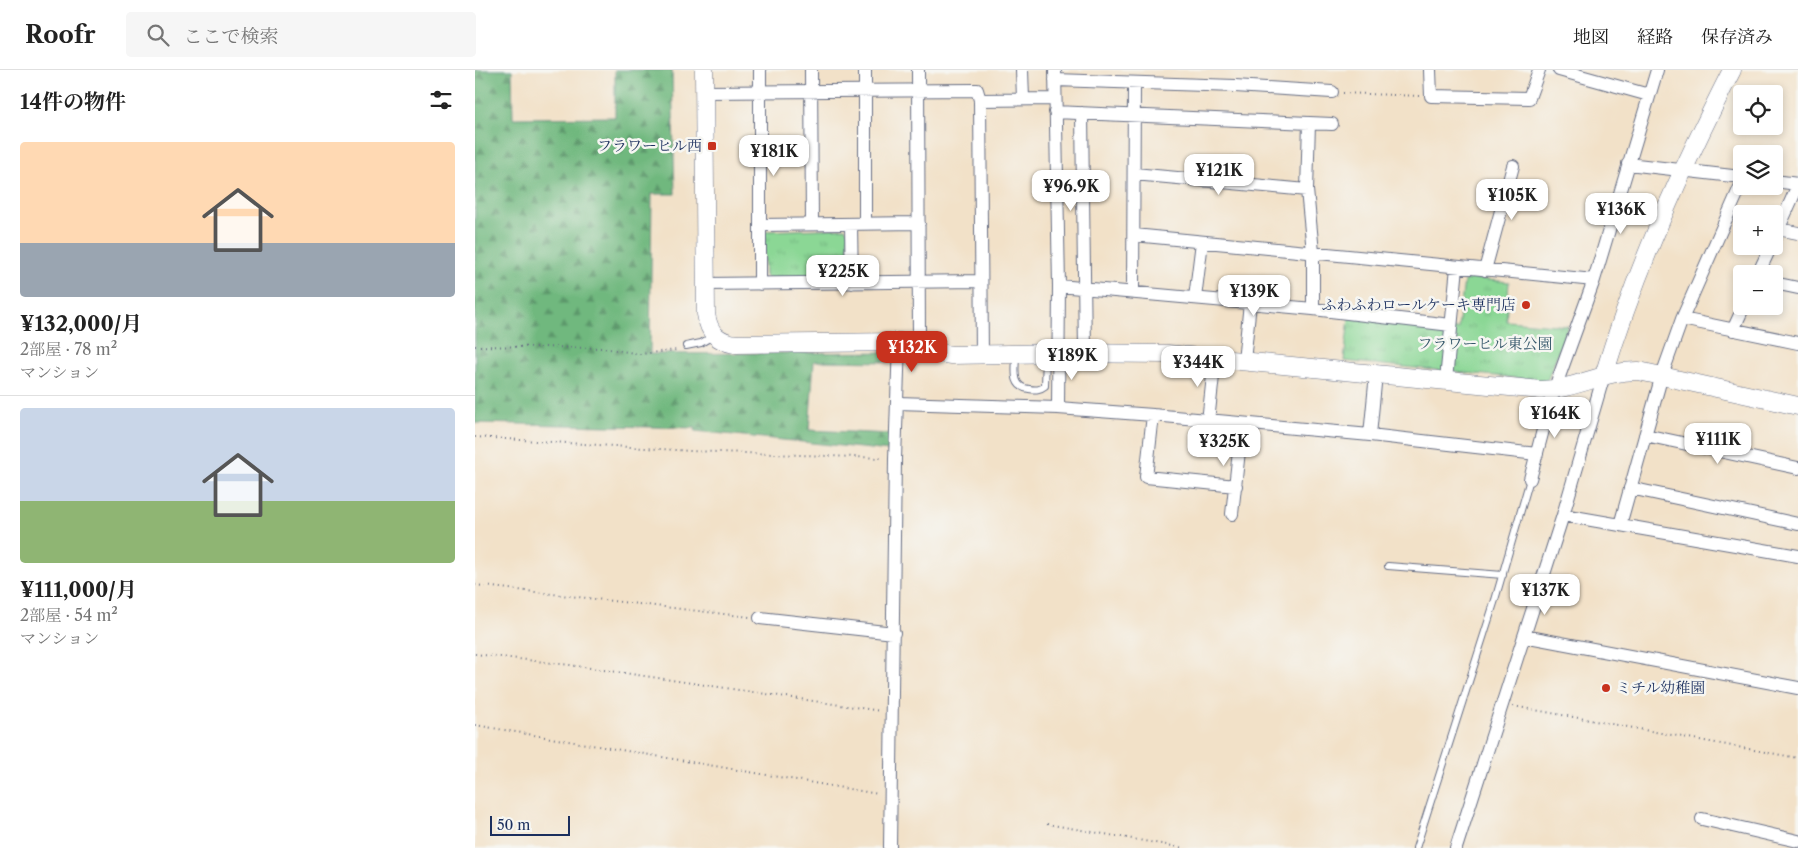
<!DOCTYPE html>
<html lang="ja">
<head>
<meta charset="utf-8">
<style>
	body { margin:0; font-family:"Libre Caslon Text","Noto Serif JP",serif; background:#f6f6f6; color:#222; height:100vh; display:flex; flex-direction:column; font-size:19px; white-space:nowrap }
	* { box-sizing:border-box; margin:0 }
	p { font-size:16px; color:#767676 }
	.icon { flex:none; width:28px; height:28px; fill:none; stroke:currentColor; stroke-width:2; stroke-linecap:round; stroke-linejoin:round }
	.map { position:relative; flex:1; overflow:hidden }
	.side { display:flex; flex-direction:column; background:#fff; width:475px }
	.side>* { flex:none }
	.buttons { position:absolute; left:1258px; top:15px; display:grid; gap:10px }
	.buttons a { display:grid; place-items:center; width:50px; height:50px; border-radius:5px; background:#fff; box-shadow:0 2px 8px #0003; font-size:25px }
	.scale { position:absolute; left:15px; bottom:12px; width:80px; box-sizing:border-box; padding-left:5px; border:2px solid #1b2f5e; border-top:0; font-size:14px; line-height:18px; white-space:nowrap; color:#1b2f5e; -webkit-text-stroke:4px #f6f6f2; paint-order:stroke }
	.price { position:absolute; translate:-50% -42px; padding:0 11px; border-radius:10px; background:#fff; color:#222; font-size:16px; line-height:32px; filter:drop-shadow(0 1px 2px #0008) }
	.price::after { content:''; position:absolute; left:50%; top:30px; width:15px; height:11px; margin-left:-8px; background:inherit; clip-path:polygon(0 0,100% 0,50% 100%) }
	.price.active { background:#c8321e; color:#fff }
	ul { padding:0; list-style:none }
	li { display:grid; align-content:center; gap:10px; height:265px; padding:0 20px }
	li+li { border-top:1px solid #e0e0e0 }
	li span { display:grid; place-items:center; height:155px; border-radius:5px; color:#555 }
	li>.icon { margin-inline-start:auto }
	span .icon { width:90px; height:90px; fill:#fffc; stroke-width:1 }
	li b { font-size:21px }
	h2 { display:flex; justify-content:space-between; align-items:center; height:60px; padding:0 20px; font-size:21px }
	header { display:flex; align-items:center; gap:30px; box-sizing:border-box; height:70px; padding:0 25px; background:#fff; border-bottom:1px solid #e0e0e0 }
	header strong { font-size:24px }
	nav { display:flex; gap:28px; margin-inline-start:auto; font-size:18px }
	.search { width:350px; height:45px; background:#f6f6f6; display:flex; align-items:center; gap:12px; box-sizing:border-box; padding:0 18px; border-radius:5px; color:#767676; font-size:19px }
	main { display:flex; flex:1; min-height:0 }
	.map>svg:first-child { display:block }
	.grass { fill:url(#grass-tufts); stroke:#53837a }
	.forest { fill:url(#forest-firs); stroke:#46746e }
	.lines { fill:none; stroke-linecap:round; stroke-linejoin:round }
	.lane-casing { stroke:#666d83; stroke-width:8 }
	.street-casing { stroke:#666d83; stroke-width:14 }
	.secondary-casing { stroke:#666d83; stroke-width:19 }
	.path { stroke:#666d83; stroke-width:2; stroke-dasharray:1 4; stroke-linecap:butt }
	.lane { stroke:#fff; stroke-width:6 }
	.street { stroke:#fff; stroke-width:12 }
	.secondary { stroke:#fff; stroke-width:18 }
	.poi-dot { fill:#c8321e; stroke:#f6f6f2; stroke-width:2 }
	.labels { text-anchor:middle; stroke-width:5; stroke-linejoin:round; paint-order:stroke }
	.poi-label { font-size:15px; fill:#1b2f5e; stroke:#f6f6f2; text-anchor:end }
	.park-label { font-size:15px; fill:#37596c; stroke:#f6f6f2 }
</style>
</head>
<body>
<header>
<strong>Roofr</strong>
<div class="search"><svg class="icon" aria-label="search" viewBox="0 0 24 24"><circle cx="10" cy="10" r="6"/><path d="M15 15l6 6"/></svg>ここで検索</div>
<nav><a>地図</a><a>経路</a><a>保存済み</a></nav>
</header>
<main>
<section class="side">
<h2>14件の物件<svg class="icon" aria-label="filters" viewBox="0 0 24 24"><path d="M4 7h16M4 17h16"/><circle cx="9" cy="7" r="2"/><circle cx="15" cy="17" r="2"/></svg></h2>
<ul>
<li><span style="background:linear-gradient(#ffd9b3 65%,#9aa5b1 0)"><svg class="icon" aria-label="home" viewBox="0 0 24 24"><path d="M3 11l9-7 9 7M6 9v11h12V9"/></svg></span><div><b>¥132,000/月</b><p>2部屋 · 78 m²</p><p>マンション</p></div></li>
<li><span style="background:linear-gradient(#c9d6e8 60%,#8fb573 0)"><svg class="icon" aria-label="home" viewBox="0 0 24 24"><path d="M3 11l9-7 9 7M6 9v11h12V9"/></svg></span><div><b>¥111,000/月</b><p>2部屋 · 54 m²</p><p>マンション</p></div></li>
</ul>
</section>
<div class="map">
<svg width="1323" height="778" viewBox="0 0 1323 778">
	<defs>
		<pattern id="grass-tufts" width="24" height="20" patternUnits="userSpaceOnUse" patternTransform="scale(1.25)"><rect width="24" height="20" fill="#8bd795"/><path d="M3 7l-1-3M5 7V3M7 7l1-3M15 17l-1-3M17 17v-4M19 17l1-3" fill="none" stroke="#77b983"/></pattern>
		<pattern id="forest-firs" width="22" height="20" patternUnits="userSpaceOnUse" patternTransform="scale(1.25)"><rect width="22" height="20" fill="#70b87e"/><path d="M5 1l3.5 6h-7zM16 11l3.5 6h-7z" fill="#5b966a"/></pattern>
	</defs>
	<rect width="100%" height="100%" fill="#f6f6f2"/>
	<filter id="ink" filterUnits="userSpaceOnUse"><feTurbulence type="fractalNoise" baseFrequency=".02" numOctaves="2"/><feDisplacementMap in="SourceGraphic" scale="10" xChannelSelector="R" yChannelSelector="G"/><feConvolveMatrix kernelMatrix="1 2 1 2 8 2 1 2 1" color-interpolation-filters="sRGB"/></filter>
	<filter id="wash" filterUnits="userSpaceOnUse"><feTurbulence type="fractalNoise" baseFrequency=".0096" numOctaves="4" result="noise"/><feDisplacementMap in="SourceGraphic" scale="20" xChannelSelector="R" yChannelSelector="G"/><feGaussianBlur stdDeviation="1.12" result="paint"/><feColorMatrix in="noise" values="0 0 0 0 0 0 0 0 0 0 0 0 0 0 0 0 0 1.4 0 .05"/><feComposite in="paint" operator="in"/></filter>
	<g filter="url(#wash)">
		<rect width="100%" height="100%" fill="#f2e1c8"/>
		<path class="grass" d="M 370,158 L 373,162 L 373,205 L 369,209 L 294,209 L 290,206 L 289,164 L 292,161 Z
			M 993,208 L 1034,212 L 1031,251 L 1093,256 L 1072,311 L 869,291 L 874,248 L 983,259 L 989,211 Z"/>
		<path class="forest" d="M 0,0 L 37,0 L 38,48 L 140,47 L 140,0 L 197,0 L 200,124 L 177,124 L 175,284 L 420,282 L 418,292 L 339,291 L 334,360 L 416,364 L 415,381 L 220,361 L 221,358 L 0,353 Z"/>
	</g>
	<g filter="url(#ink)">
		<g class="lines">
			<defs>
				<path id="lane" d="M 211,276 L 226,273 L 238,266
					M 541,285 C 541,299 536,317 554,319 C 561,320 565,320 570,316 L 571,285
					M 913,496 L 1028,505
					M 941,778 L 1020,530 L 1055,409"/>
				<path id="street" d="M 285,0 L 285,214
					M 336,0 L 337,153
					M 443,0 L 444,276
					M 547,0 L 548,29
					M 580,0 L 584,216 L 583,338
					M 955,0 L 956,26 L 1054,28 L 1064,0
					M 1084,0 L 1174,25
					M 580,10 L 760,16 L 857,22
					M 229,22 L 502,20 L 505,30 L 507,285
					M 505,30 L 580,29
					M 580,42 L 857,54
					M 607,43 L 610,283
					M 834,53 L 832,120 L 838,182 L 838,239
					M 1153,94 L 1266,107
					M 659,104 L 832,120
					M 1299,111 L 1323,114
					M 376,154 L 377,213
					M 390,154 L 390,0
					M 286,155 L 444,153
					M 1303,159 L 1323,163
					M 659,165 L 1119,210
					M 1299,169 L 1323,115
					M 1010,200 L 1038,96
					M 1283,204 L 1296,176
					M 1299,213 L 1323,218
					M 231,214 L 506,211
					M 584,216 L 838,239 L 976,255
					M 658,222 L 659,14
					M 720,228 L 727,172
					M 1207,249 L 1323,273
					M 1258,260 L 1269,236
					M 769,291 L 775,233
					M 971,310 L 982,197
					M 423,333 L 583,338 L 678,345 L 895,365 L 1062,384
					M 678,345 L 671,407 L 761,416
					M 733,351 L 740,288
					M 895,365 L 901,304
					M 1170,365 L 1323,398
					M 1055,409 L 1077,326 L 1119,210 L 1182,0
					M 1155,418 L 1323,454
					M 757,444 L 767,354
					M 1088,445 L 1323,486
					M 1145,455 L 1187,305 L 1207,249 L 1266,115
					M 285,548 L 419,563
					M 1049,566 L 1323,618
					M 1227,749 L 1323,771
					M 415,778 L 420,389 L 424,272
					M 981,778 L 1088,445 L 1129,305"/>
				<path id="secondary" d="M 229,0 L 231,244 C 234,263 242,271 260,274 L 424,272 C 443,274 458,283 476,285 L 583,283 L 693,284 L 1066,320 C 1101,320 1128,300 1164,301 L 1323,336
					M 1129,305 C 1161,199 1207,98 1257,0"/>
			</defs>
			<use href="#lane" class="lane-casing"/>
			<use href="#street" class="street-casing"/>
			<use href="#secondary" class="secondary-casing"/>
			<path class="path" d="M 868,23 L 944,26
				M 0,276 L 128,278 L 165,284 L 202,280
				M 0,367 L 216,381 L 408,388
				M 0,515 L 275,547
				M 0,584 L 95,595 L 406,641
				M 1038,636 L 1323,688
				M 0,655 L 403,724
				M 572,754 L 709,778"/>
			<use href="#lane" class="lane"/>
			<use href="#street" class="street"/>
			<use href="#secondary" class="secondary"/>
		</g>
	</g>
	<g class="poi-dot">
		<rect x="232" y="71" width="10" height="10" rx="2.5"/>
		<circle cx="1051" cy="235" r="5"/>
		<circle cx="1131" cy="618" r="5"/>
	</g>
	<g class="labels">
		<g class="poi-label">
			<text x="227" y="81">フラワーヒル西</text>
			<text x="1041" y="240">ふわふわロールケーキ専門店</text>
			<text x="1141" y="623" text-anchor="start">ミチル幼稚園</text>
		</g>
		<g class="park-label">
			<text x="1010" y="279">フラワーヒル東公園</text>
		</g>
	</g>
</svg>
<div class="buttons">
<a><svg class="icon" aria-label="locate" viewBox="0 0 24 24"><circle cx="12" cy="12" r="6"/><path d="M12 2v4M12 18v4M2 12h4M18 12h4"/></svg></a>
<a><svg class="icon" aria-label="layers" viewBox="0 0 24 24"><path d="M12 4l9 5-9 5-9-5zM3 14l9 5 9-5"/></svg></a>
<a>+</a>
<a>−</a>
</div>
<div class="scale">50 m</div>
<b class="price" style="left:299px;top:107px">¥181K</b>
<b class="price" style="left:744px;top:126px">¥121K</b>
<b class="price" style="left:596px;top:142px">¥96.9K</b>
<b class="price" style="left:1037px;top:151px">¥105K</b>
<b class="price" style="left:1146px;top:165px">¥136K</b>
<b class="price" style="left:368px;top:227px">¥225K</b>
<b class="price" style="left:779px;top:247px">¥139K</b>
<b class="price active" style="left:437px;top:303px">¥132K</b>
<b class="price" style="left:597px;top:311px">¥189K</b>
<b class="price" style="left:723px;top:318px">¥344K</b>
<b class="price" style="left:1080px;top:369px">¥164K</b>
<b class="price" style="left:1243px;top:395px">¥111K</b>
<b class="price" style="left:749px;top:397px">¥325K</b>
<b class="price" style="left:1070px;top:546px">¥137K</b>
</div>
</main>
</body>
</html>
